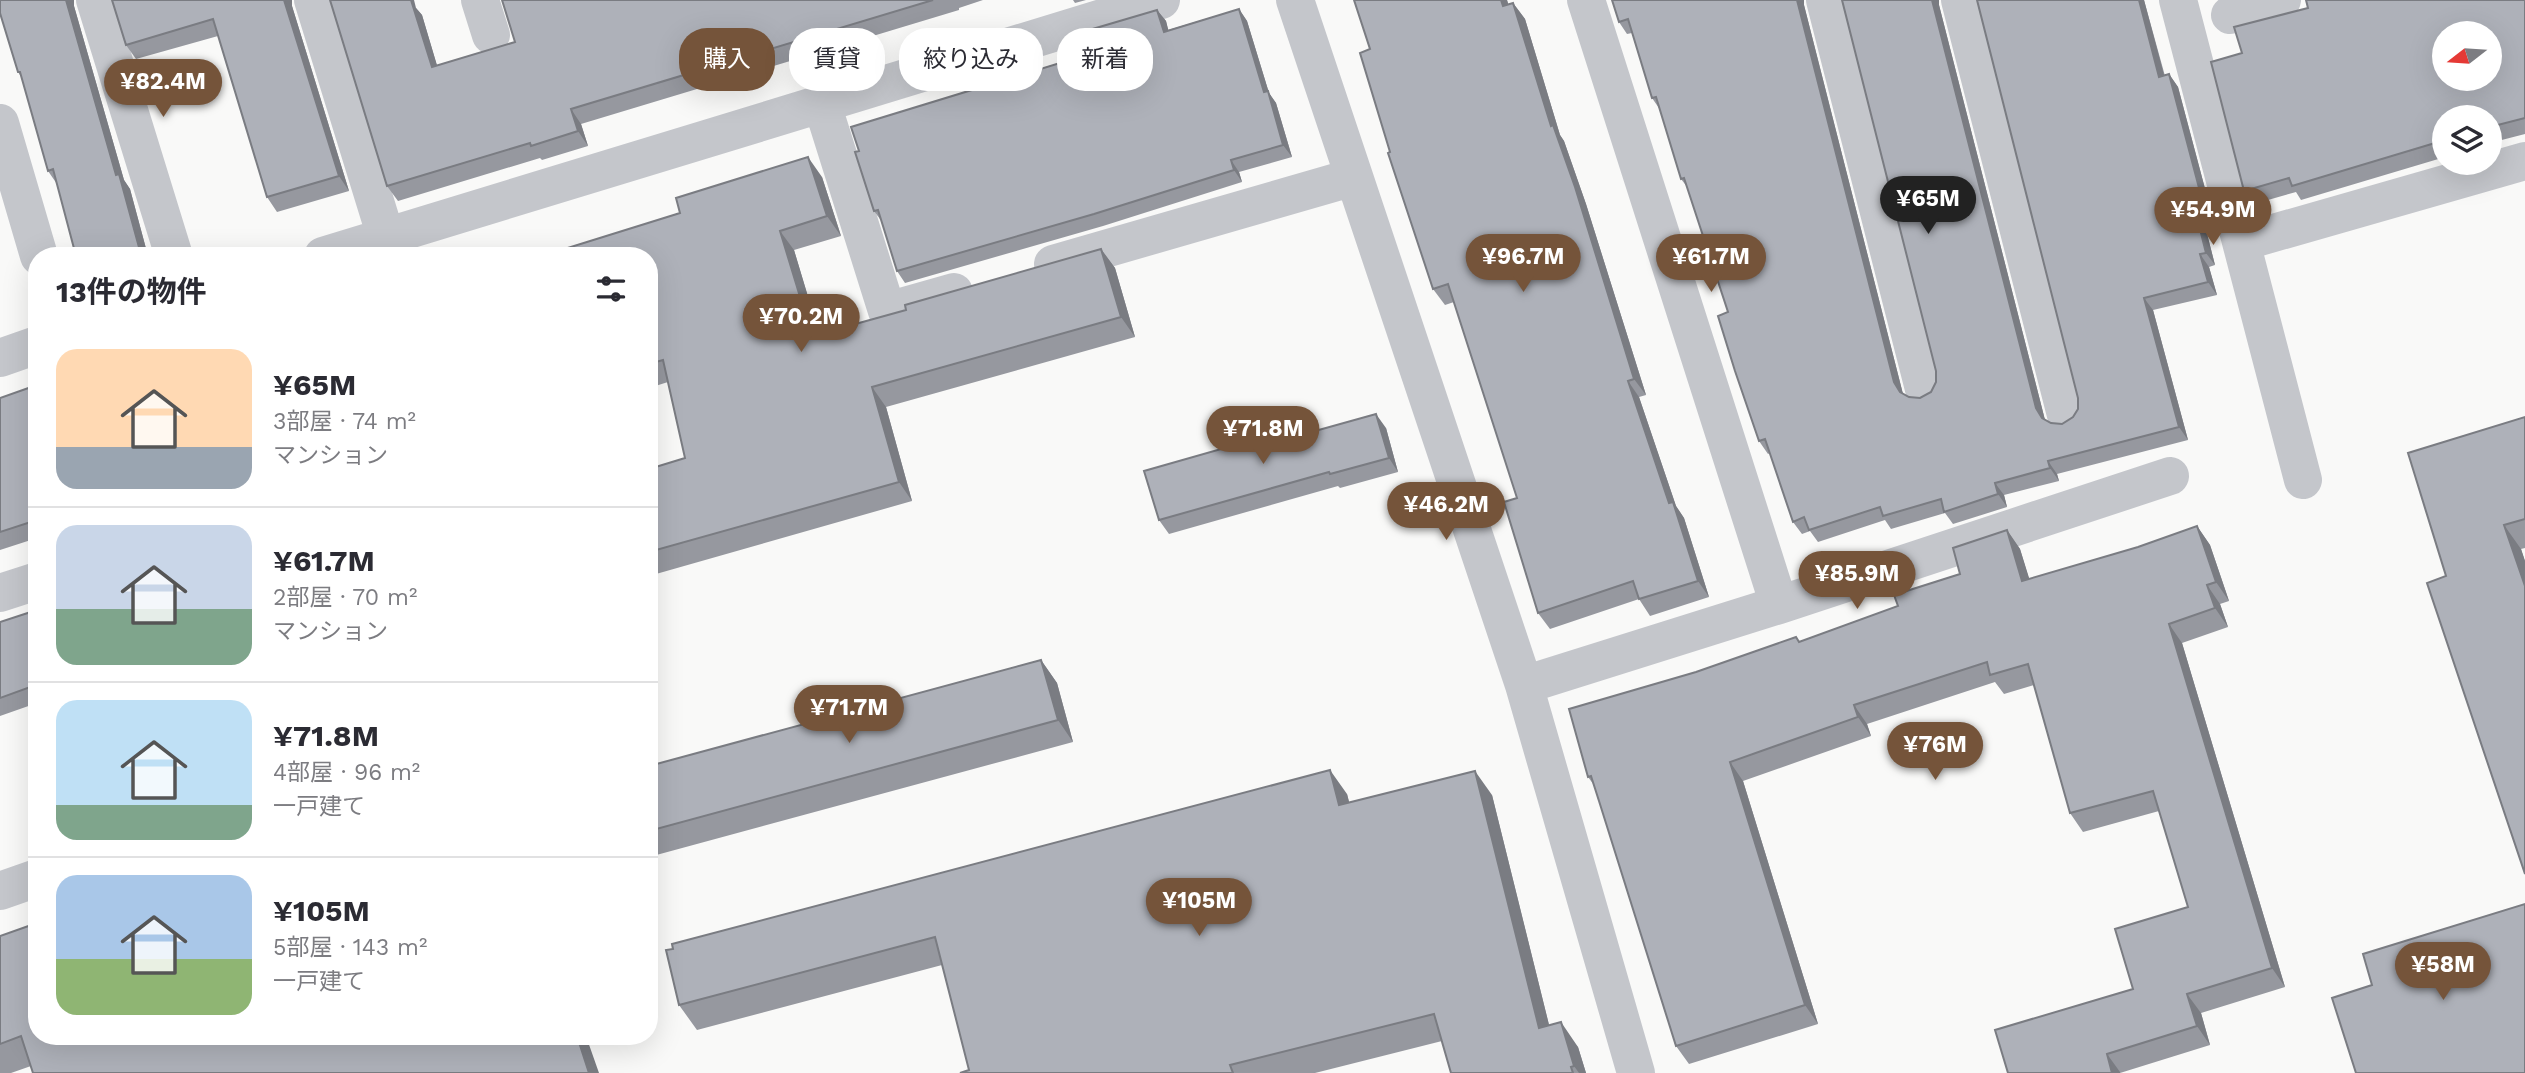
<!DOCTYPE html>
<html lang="ja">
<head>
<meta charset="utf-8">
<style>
	body { margin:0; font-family:"Work Sans","Noto Sans JP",sans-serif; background:#f2f2f3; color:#2b2b33; height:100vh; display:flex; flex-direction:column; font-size:26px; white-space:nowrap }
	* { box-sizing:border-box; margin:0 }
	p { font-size:23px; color:#7c7c81 }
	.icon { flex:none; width:38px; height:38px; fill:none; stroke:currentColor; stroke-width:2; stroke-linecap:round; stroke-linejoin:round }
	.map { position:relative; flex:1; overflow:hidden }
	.details { position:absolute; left:28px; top:247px; width:630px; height:798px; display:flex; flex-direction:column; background:#fff; border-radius:28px; box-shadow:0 7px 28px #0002 }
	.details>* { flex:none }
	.top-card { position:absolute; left:679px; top:28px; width:665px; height:63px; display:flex; gap:14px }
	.needle { width:46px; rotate:253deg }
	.buttons { position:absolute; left:2432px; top:21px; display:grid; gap:14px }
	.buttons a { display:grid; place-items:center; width:70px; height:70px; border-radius:50%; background:#fff; box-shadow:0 7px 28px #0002; font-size:35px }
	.price { position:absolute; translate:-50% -60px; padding:0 16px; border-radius:24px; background:#75543a; color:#fff; font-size:23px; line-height:46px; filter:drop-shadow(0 2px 4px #0008) }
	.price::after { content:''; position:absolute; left:50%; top:42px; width:21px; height:16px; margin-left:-10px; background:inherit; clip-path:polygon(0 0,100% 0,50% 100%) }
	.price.active { background:#222; color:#fff }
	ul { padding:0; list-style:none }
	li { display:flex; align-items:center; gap:21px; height:175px; padding:0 28px }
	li+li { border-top:2px solid #e1e1e2 }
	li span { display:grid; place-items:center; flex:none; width:196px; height:140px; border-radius:21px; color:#555 }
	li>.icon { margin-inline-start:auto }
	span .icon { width:84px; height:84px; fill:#fffc; stroke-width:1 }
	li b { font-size:30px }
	h2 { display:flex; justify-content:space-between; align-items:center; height:84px; padding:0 28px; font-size:30px }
	.tag { padding:0 24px; border-radius:28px; background:#fff; box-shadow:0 7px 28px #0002; font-size:24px; line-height:63px }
	.tag.active { background:#75543a; color:#fff }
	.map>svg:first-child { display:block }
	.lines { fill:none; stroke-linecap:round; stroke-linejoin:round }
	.street { stroke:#c4c6cb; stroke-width:38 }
	.wall { fill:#96989f }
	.shaded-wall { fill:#7a7c82 }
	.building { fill:#aeb1b9; stroke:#7a7c82; stroke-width:2; fill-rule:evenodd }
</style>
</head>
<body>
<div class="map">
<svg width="2525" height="1073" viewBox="0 0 2525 1073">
	<rect width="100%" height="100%" fill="#f9f9f8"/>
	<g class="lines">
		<path class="street" d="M 95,0 L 174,256
			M 313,0 L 386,237
			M 480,0 L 491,35
			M 1295,0 L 1524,685 L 1636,1073
			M 1586,0 L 1779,605
			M 1825,0 L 1924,389
			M 1960,0 L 2066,415
			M 2178,0 L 2303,480
			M 2230,15 L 2282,0
			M 822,104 L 887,311 L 954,292
			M 0,123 L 39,256
			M 2242,242 L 2525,161
			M 323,256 L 1161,0
			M 1053,264 L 1354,177
			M 0,358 L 37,345
			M 0,593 L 37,581
			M 1524,685 L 1779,605 L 2170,476
			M 0,891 L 37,878"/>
	</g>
	<path class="wall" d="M 112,0 L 292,0 L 292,6 L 349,191 L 277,212 L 267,197 L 218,36 L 136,59 L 126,45 Z
		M 502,0 L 983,0 L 959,8 L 959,10 L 581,124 L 588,146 L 542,160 L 540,158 L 398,201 L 387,186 L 416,8 L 422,15 L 437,66 L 515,42 Z
		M 1073,0 L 1086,0 L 1075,3 Z
		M 1507,0 L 1508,4 L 1513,3 L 1525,19 L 1560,135 L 1564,141 L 1586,204 L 1646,395 L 1639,397 L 1676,506 L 1684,518 L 1709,597 L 1650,616 L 1639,599 L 1550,629 L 1538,613 L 1517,498 L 1454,302 L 1445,305 L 1433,289 L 1390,152 L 1370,49 Z
		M 1612,0 L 1804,0 L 1804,5 L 1903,394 L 1909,397 L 1920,398 L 1931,392 L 1936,382 L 1939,5 L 2045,420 L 2051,423 L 2062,424 L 2073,417 L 2078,409 L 2078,398 L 1977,0 L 2144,0 L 2165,76 L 2169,74 L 2178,87 L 2212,215 L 2203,218 L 2215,265 L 2209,267 L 2217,295 L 2153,310 L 2188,440 L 2057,474 L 2059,481 L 2004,495 L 2007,507 L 1953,524 L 1945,513 L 1891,529 L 1885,520 L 1818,542 L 1810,531 L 1802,534 L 1793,522 L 1770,453 L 1768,454 L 1759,441 L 1728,312 L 1688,188 L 1681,179 L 1661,111 L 1652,98 L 1632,33 L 1627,34 L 1619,22 Z
		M 2525,0 L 2525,134 L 2490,143 L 2490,117 L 2445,117 L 2445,157 L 2301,200 L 2296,192 L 2254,204 L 2244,191 L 2242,53 L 2308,8 Z
		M 74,6 L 124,180 L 130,189 L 148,256 L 76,256 L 57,184 L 48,171 L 22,78 L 18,72 Z
		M 1239,9 L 1247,21 L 1269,93 L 1276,103 L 1292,157 L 1239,172 L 1242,182 L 1103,226 L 905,283 L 897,271 L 883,223 L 874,211 L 1086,55 L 1157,10 L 1166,21 L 1168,30 Z
		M 822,177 L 841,236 L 794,250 L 819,334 L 906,310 L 1101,249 L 1115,268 L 1135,337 L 886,407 L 912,501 L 649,576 L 649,469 L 685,458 L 668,382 L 649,388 L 649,256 L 680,213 Z
		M 37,385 L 37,538 L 0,550 L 0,398 Z
		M 2525,417 L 2525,548 L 2521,549 L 2525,561 L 2525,874 L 2446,576 Z
		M 1386,428 L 1398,472 L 1340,488 L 1338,486 L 1169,534 L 1159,520 L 1288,430 L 1293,437 Z
		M 2197,526 L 2210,545 L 2229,601 L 2220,604 L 2228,627 L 2182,643 L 2285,987 L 2201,1013 L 2210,1045 L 2120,1073 L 2008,1073 L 2133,989 L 2188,907 L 2159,811 L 2083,832 L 2070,813 L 2034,685 L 2004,694 L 1995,682 L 1867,724 L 1871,736 L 1743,781 L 1818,1024 L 1689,1064 L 1676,1046 L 1594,785 L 1588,777 L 1696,672 L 1796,637 L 1800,642 L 1898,606 L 1960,574 L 2007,530 L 2020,549 L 2029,579 L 2138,547 Z
		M 37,610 L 37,703 L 0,716 L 0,622 Z
		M 1041,660 L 1057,683 L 1073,742 L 649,857 L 649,766 Z
		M 1347,794 L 1349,802 L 1492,795 L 1549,1025 L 1578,1047 L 1586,1073 L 1451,1073 L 1442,1041 L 1315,1073 L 960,1073 L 969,1070 L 942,965 L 697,1030 L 679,1005 Z
		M 0,936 L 31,1066 L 11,1073 L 0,1073 Z"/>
	<path class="shaded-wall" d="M 66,0 L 74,0 L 74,6 L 124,180 L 130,189 L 148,256 L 143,256 L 140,251 L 116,175 Z
		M 284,0 L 292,0 L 292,6 L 349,191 L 339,176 Z
		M 408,0 L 414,0 L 416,8 L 422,15 L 442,82 L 432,67 Z
		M 1501,0 L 1507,0 L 1514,22 L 1503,6 Z
		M 1797,0 L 1804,0 L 1804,5 L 1903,394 L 1900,392 L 1894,382 Z
		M 1932,0 L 1939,0 L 1939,5 L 2045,420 L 2042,418 L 2036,408 Z
		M 2139,0 L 2144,0 L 2168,90 L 2159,77 Z
		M 1513,3 L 1525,19 L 1560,135 L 1564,141 L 1586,204 L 1646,395 L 1634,379 L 1551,126 Z
		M 1239,9 L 1247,21 L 1269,93 L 1276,103 L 1292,157 L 1283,145 L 1264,92 Z
		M 1157,10 L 1166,21 L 1172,44 L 1164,32 Z
		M 2169,74 L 2178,87 L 2212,215 L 2203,203 Z
		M 571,109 L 581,124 L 588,146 L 578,131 Z
		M 808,157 L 822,177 L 841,236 L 827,216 Z
		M 1231,160 L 1239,172 L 1242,182 L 1234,170 Z
		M 2194,205 L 2203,218 L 2215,265 L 2206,253 Z
		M 780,231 L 794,250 L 826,356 L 812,336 Z
		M 1101,249 L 1115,268 L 1135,337 L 1121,317 Z
		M 2200,254 L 2209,267 L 2217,295 L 2208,282 Z
		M 2144,298 L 2153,310 L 2188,440 L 2179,427 Z
		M 1628,381 L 1639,397 L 1676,506 L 1684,518 L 1709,597 L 1698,581 L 1669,503 Z
		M 872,387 L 886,407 L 912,501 L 899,482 Z
		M 1376,414 L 1386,428 L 1398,472 L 1389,458 Z
		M 2048,461 L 2057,474 L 2059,481 L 2050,468 Z
		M 1995,483 L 2004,495 L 2007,507 L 1998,494 Z
		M 2504,525 L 2521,549 L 2525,561 L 2525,586 Z
		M 2197,526 L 2210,545 L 2229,601 L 2216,582 Z
		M 2007,530 L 2020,549 L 2036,600 L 2022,581 Z
		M 2207,585 L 2220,604 L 2228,627 L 2215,608 Z
		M 2169,624 L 2182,643 L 2285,987 L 2272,968 Z
		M 1041,660 L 1057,683 L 1073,742 L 1058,720 Z
		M 1854,705 L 1867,724 L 1871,736 L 1858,717 Z
		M 1730,762 L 1743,781 L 1818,1024 L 1805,1005 Z
		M 1330,770 L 1347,794 L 1356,829 L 1339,805 Z
		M 1475,771 L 1492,795 L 1556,1053 L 1539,1028 Z
		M 2187,994 L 2201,1013 L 2210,1045 L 2197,1026 Z
		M 1561,1022 L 1578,1047 L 1586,1073 L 1579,1073 L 1574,1066 Z
		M 577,1036 L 586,1036 L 599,1073 L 589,1073 Z
		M 2107,1054 L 2120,1072 L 2120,1073 L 2112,1073 Z"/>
	<path class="building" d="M 0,0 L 66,0 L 116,175 L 119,174 L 140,251 L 125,256 L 76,256 L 53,169 L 48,171 L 20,72 L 18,72 L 0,13 Z
		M 112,0 L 284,0 L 339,176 L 267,197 L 213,19 L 126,45 Z
		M 330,0 L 411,0 L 432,67 L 515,42 L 502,0 L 933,0 L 571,109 L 578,131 L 531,146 L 530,143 L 387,186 Z
		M 1354,0 L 1501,0 L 1503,6 L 1513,3 L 1551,126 L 1553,125 L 1575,187 L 1634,379 L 1628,381 L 1669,503 L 1673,502 L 1698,581 L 1639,599 L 1633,581 L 1538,613 L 1504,502 L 1517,498 L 1448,284 L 1433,289 L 1388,153 L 1390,152 L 1360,53 L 1370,49 Z
		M 1612,0 L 1797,0 L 1894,382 L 1900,392 L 1909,397 L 1920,398 L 1931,392 L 1936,382 L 1936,371 L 1842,0 L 1932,0 L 2036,408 L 2042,418 L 2051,423 L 2062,424 L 2073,417 L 2078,409 L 2078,398 L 1977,0 L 2139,0 L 2159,77 L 2169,74 L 2203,203 L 2194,205 L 2206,253 L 2200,254 L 2208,282 L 2144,298 L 2179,427 L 2048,461 L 2050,468 L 1995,483 L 1998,494 L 1944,512 L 1941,499 L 1883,516 L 1880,507 L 1809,530 L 1804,517 L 1793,522 L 1765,439 L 1759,441 L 1735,371 L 1718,316 L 1728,312 L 1684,178 L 1681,179 L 1656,97 L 1652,98 L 1628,19 L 1619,22 Z
		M 2306,0 L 2525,0 L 2525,118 L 2490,127 L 2490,117 L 2445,117 L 2445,140 L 2292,186 L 2289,178 L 2244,191 L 2211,62 L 2242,53 L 2234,27 L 2308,8 ZM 2445,33 L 2490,33 L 2490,79 L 2445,79 Z
		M 1239,9 L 1264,92 L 1268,91 L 1283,145 L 1231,160 L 1234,170 L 1094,214 L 897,271 L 878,210 L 874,211 L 855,152 L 859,151 L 851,127 L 1086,55 L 1079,33 L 1157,10 L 1164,32 Z
		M 808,157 L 827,216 L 780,231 L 812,336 L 906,310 L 905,305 L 1101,249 L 1121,317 L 872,387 L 899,482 L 649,552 L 649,469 L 685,458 L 663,360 L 649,364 L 649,256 L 542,256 L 680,213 L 676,198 Z
		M 37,385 L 37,520 L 0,532 L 0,398 Z
		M 1376,414 L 1389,458 L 1330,474 L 1329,472 L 1159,520 L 1144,471 L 1288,430 L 1290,438 Z
		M 2525,417 L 2525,519 L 2504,525 L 2525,586 L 2525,874 L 2427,583 L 2446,576 L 2408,453 Z
		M 2197,526 L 2216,582 L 2207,585 L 2215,608 L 2169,624 L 2272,968 L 2187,994 L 2197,1026 L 2107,1054 L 2112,1073 L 2008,1073 L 1995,1030 L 2133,989 L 2115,929 L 2188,907 L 2153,791 L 2070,813 L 2028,664 L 1990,675 L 1987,662 L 1854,705 L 1858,717 L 1730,762 L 1805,1005 L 1676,1046 L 1599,801 L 1591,776 L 1588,777 L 1569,709 L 1696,672 L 1796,637 L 1799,642 L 1898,606 L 1894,595 L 1960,574 L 1953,548 L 2007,530 L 2022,581 L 2138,547 Z
		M 37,610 L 37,696 L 33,686 L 0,698 L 0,622 Z
		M 1041,660 L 1058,720 L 649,831 L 649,766 Z
		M 1330,770 L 1339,805 L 1475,771 L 1539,1028 L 1561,1022 L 1574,1066 L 1571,1067 L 1573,1073 L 1451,1073 L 1434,1014 L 1230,1065 L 1233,1073 L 960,1073 L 969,1070 L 935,937 L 679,1005 L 666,950 L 673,949 L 672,944 Z
		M 2525,904 L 2525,1073 L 2356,1073 L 2332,998 L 2372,985 L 2363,954 Z
		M 37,923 L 37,1036 L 577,1036 L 589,1073 L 33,1073 L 21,1036 L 0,1044 L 0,936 Z"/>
</svg>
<div class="buttons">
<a><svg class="needle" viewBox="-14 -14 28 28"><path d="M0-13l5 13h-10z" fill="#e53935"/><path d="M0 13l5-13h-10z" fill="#7c7c81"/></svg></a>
<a><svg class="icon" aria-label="layers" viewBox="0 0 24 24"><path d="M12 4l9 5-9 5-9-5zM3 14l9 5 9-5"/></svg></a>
</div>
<b class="price" style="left:163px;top:119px">¥82.4M</b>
<b class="price active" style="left:1928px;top:236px">¥65M</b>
<b class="price" style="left:2213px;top:247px">¥54.9M</b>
<b class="price" style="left:1523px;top:294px">¥96.7M</b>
<b class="price" style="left:1711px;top:294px">¥61.7M</b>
<b class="price" style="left:801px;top:354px">¥70.2M</b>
<b class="price" style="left:1263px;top:466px">¥71.8M</b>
<b class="price" style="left:1446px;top:542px">¥46.2M</b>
<b class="price" style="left:1857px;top:611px">¥85.9M</b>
<b class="price" style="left:849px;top:745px">¥71.7M</b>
<b class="price" style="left:1935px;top:782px">¥76M</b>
<b class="price" style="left:1199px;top:938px">¥105M</b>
<b class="price" style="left:2443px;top:1002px">¥58M</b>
<div class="top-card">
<a class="tag active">購入</a>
<a class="tag">賃貸</a>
<a class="tag">絞り込み</a>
<a class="tag">新着</a>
</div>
<section class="details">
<h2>13件の物件<svg class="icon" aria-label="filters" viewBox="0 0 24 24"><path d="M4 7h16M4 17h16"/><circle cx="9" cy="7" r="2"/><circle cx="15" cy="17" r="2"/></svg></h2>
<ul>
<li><span style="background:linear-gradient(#ffd9b3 70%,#9aa5b1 0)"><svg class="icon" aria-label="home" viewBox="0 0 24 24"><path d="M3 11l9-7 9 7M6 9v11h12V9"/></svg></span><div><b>¥65M</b><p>3部屋 · 74 m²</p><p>マンション</p></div></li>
<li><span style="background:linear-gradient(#c9d6e8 60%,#7fa58c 0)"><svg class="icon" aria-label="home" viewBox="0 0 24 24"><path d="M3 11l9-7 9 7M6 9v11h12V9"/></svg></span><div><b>¥61.7M</b><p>2部屋 · 70 m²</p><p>マンション</p></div></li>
<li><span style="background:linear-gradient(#bfe0f5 75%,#7fa58c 0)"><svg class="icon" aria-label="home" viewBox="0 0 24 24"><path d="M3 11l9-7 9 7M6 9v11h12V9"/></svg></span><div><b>¥71.8M</b><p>4部屋 · 96 m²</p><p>一戸建て</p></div></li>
<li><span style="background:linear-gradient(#a9c7e8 60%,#8fb573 0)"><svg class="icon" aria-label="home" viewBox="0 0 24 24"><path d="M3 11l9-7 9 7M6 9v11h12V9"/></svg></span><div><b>¥105M</b><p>5部屋 · 143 m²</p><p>一戸建て</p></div></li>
</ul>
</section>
</div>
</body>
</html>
